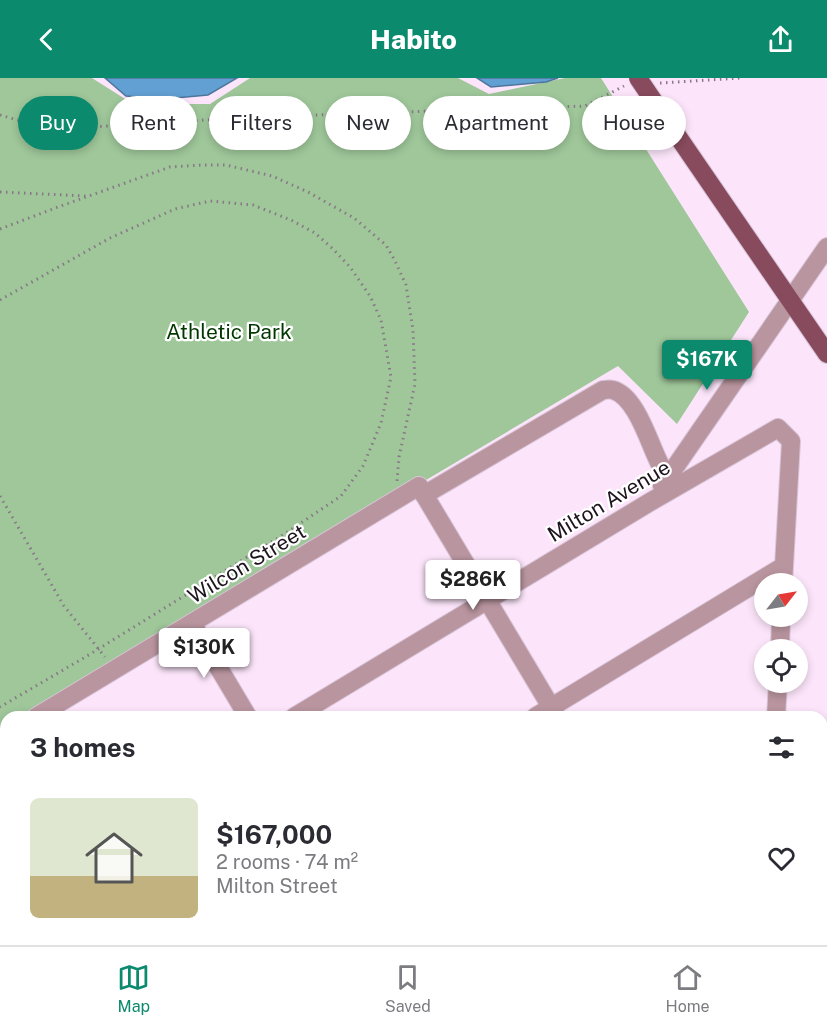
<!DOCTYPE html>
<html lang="en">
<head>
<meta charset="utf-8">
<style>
	body { margin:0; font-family:"Public Sans",sans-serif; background:#f7f7f7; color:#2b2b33; height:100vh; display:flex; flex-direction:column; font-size:22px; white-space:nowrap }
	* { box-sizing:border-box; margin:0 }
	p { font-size:20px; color:#7c7c81 }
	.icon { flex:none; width:33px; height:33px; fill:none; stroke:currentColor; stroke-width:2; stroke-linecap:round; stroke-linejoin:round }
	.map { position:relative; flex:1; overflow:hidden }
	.side { position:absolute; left:0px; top:633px; width:828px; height:234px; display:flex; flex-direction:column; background:#fff; border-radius:18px 18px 0 0; box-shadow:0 3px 9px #0003 }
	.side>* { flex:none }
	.top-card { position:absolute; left:18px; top:18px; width:792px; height:54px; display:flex; gap:12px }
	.needle { width:39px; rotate:59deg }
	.tools { position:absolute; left:754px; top:495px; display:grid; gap:12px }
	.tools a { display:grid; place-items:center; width:54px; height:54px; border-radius:50%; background:#fff; box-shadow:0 3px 9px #0003; font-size:30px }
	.price { position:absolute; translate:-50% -51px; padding:0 14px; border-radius:6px; background:#fff; color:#222; font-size:20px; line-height:39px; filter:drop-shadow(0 2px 3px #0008) }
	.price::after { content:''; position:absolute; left:50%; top:36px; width:18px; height:14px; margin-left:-9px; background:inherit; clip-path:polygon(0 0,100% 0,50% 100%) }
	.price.current { background:#0b8a6d; color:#fff }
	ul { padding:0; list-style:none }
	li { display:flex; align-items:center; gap:18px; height:150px; padding:0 30px }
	li span { display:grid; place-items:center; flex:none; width:168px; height:120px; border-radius:9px; color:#555 }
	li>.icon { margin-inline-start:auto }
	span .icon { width:72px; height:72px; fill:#fffc; stroke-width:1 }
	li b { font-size:26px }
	h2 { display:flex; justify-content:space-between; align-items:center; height:72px; padding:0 30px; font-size:26px }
	.chip { padding:0 21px; border-radius:27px; background:#fff; box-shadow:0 3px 9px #0003; font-size:21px; line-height:54px }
	.chip.current { background:#0b8a6d; color:#fff }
	header { display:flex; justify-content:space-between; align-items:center; height:78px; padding:0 30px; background:#0b8a6d; color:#fff; font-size:27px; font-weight:800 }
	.tab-bar { display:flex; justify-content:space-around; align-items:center; height:84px; border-top:2px solid #e1e1e2; background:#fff; font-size:16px; color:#7c7c81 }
	.tab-bar a { display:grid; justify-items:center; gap:3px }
	.tab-bar .current { color:#0b8a6d }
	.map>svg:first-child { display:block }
	.green { fill:#9fc79a }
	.water { fill:#62a0d3; stroke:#4e769c; stroke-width:1.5 }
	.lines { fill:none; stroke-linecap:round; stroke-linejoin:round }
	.minor-casing { stroke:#d8c4d7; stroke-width:20 }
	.major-casing { stroke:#d8c4d7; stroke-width:20 }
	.path { stroke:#887887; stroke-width:3; stroke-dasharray:1.5 4.5; stroke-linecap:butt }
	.minor { stroke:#b9959f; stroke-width:18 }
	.major { stroke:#884b5e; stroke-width:18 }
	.major-bridge-casing { stroke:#d8c4d7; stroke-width:20; stroke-linecap:butt }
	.major-bridge { stroke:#884b5e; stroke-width:18 }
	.labels { text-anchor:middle; stroke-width:4.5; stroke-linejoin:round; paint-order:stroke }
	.park-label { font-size:21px; fill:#003800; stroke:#fff }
	.street-label { font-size:21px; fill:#1e141d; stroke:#fff }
</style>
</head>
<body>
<header><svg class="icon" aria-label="back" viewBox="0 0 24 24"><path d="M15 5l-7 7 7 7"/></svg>Habito<svg class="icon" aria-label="share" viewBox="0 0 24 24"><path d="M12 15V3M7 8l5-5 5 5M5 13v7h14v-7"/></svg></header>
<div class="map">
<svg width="827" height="867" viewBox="0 0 827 867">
	<rect width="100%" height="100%" fill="#fce5fa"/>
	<path class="green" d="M 0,0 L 92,0 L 133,26 L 210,26 L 250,0 L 458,0 L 489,16 L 565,0 L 601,0 L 749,234 L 677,346 L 618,288 L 27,639 L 6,639 L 6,651 L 0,655 Z"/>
	<path class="water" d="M 105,0 L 237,0 L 208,17 L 164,21 L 126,18 Z
		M 477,0 L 558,0 L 546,4 L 491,9 Z"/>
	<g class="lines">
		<defs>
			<path id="minor" d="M 662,408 L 827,169
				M 424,417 L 603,312 C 606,312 610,311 613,312 C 635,318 648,361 657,380 C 660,387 664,394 668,401
				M 192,545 L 248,639
				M 780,572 L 781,538
				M 36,639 L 419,408 L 557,639
				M 294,639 L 650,424 L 778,350 L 791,363 L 783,506
				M 535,639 L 784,488
				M 776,639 L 778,604
				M 0,661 L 6,657
				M 0,751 L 6,761
				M 0,817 L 6,813
				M 66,861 L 70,867
				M 690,861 L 694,867
				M 160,867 L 169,861
				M 384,867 L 394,861
				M 611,867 L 621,861
				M 764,867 L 765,861"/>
			<path id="major" d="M 657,28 L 827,276"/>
		</defs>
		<use href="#minor" class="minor-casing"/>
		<use href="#major" class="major-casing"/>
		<path class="path" d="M 660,5 L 741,0
			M 0,37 L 38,48 L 59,51 L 254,39 L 585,28 L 624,8
			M 0,114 L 86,118
			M 0,151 L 58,129 L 170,89 L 201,87 L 226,87 L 272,98 L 308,114 L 354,140 L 386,167 L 395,183 L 406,207 L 413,252 L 415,306 L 399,379 L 397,403
			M 0,222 L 110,160 L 175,131 L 210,123 L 253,127 L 291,142 L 315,155 L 333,171 L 350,189 L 370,218 L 381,242 L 391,299 L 381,345 L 363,388 L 341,418 L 286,455 L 87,578 L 0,629
			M 0,418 L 64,528 L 105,579"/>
		<use href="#minor" class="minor"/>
		<use href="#major" class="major"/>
		<defs>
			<path id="major-bridge" d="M 638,0 L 657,28"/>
		</defs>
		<use href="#major-bridge" class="major-bridge-casing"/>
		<use href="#major-bridge" class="major-bridge"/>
	</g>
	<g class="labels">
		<g class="park-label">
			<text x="229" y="261">Athletic Park</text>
		</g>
		<g class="street-label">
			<text transform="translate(609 423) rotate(-31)" y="7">Milton Avenue</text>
			<text transform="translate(247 486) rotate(-31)" y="7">Wilcon Street</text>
		</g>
	</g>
</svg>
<div class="tools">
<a><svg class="needle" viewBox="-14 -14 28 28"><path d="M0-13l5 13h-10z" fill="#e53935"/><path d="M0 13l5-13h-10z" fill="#7c7c81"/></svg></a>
<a><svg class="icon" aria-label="locate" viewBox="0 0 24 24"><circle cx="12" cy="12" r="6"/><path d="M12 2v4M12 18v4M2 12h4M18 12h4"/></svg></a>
</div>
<b class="price current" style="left:707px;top:313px">$167K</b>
<b class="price" style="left:473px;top:533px">$286K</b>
<b class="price" style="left:204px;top:601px">$130K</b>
<div class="top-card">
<a class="chip current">Buy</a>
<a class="chip">Rent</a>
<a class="chip">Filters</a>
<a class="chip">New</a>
<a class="chip">Apartment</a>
<a class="chip">House</a>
</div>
<section class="side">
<h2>3 homes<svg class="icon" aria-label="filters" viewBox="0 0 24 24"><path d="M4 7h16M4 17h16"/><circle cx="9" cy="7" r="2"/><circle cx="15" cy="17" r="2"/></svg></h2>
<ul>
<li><span style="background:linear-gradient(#dfe7d0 65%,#c2b280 0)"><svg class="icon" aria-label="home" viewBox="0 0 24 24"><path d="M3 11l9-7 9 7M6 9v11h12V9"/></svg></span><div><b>$167,000</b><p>2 rooms · 74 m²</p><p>Milton Street</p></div><svg class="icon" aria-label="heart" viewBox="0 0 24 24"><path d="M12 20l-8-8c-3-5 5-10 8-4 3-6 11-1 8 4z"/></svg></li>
</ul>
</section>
</div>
<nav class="tab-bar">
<a class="current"><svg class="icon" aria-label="map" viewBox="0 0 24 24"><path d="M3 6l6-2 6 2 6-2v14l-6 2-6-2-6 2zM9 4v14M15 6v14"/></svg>Map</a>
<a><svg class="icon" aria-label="saved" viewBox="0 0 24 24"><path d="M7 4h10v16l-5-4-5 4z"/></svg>Saved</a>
<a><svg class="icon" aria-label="home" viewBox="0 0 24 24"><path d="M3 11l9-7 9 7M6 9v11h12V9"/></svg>Home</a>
</nav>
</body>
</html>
